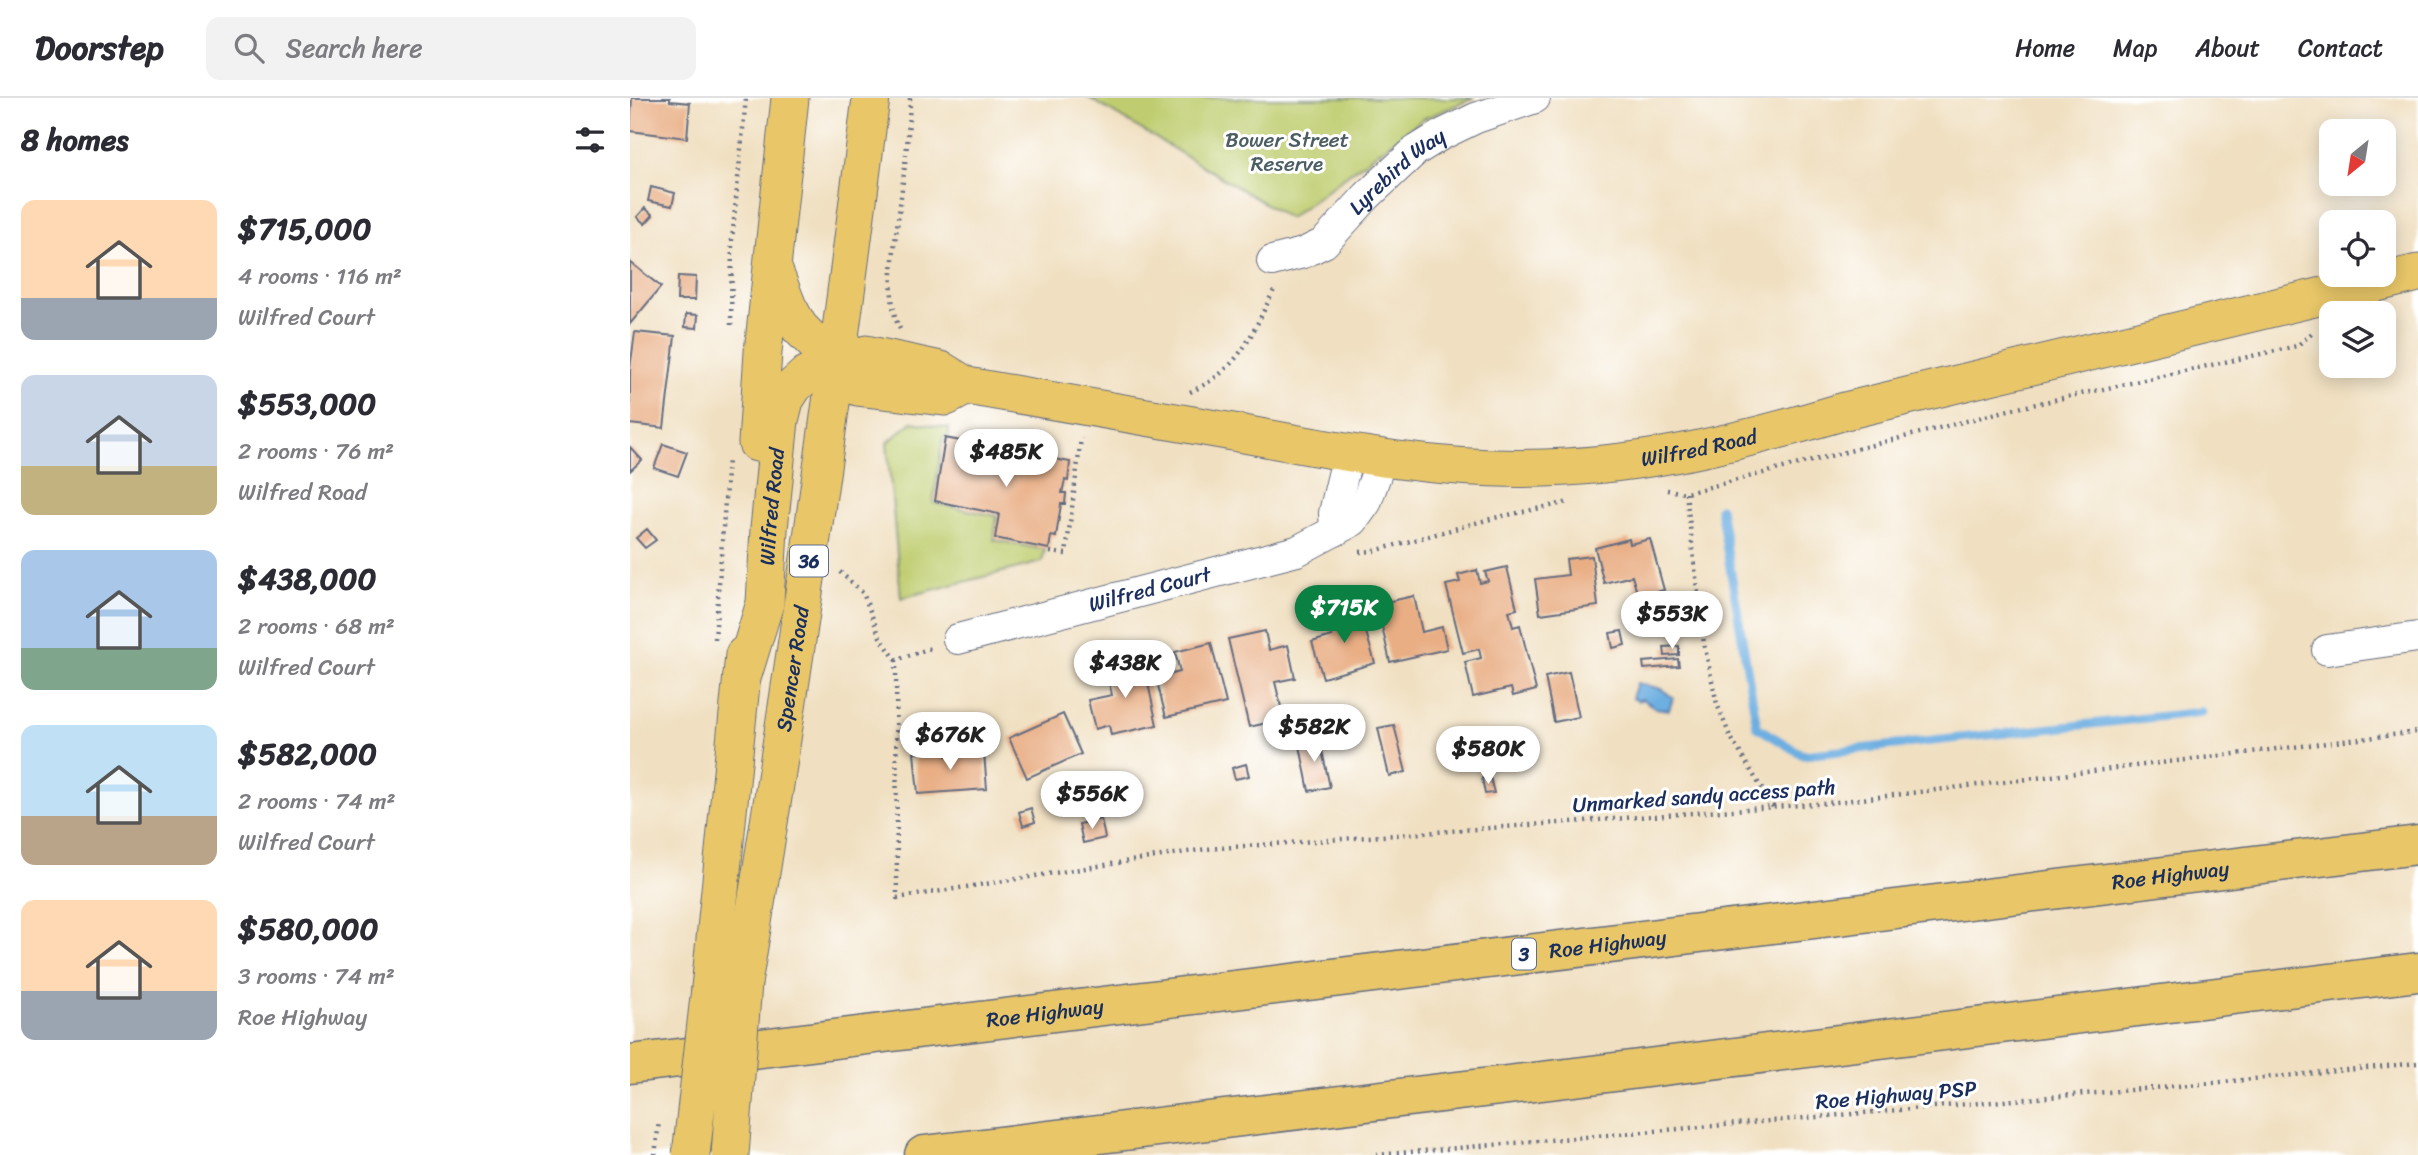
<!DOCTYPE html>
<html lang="en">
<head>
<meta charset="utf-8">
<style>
	body { margin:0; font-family:Sriracha,sans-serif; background:#f2f2f3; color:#2b2b33; height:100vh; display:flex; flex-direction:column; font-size:26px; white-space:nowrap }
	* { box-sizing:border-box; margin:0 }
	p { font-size:23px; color:#7c7c81 }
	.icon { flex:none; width:38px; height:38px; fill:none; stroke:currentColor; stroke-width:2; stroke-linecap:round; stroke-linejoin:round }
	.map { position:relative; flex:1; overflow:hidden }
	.panel { display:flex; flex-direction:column; background:#fff; width:630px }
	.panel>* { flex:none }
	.needle { width:46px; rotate:210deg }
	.buttons { position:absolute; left:1689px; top:21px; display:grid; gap:14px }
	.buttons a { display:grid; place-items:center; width:77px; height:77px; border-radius:14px; background:#fff; box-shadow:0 4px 18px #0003; font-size:35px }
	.price { position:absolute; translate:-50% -60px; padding:0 16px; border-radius:24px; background:#fff; color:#222; font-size:23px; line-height:46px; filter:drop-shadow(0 2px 4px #0008) }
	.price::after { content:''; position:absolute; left:50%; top:42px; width:21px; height:16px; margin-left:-10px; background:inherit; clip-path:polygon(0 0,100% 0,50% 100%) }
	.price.current { background:#0b8043; color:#fff }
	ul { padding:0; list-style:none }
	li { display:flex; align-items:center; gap:21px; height:175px; padding:0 21px }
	li span { display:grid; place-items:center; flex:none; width:196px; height:140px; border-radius:14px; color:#555 }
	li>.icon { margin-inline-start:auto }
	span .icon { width:84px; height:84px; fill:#fffc; stroke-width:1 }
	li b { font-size:30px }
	h2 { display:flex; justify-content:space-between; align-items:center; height:84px; padding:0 21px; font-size:30px }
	header { display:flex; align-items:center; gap:42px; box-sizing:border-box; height:98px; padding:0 35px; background:#fff; border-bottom:2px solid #e1e1e2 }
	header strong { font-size:33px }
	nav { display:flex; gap:38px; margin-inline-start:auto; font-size:24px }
	.search { width:490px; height:63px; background:#f2f2f3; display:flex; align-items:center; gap:18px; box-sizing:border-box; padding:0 24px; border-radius:14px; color:#7c7c81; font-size:26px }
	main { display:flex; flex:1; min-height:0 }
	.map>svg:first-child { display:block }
	.green { fill:#bfcd6f; stroke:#6d7e66; stroke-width:2 }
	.water { fill:#6dafe1; stroke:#446fa0; stroke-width:2 }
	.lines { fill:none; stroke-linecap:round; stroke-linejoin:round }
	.stream { stroke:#6dafe1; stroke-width:9 }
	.building { fill:#e9ae84 }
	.minor-casing { stroke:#666d80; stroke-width:32 }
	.major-casing { stroke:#666d80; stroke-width:39 }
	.highway-casing { stroke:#666d80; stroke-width:41 }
	.path { stroke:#666d80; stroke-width:4.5; stroke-dasharray:2 5; stroke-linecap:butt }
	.minor { stroke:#fff; stroke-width:30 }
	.major { stroke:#e9c769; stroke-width:37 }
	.highway { stroke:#e9c769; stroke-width:38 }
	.major-bridge-casing { stroke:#666d80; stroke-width:39; stroke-linecap:butt }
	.path-bridge { stroke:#666d80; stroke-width:4.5; stroke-dasharray:2 5; stroke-linecap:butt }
	.major-bridge { stroke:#e9c769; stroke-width:37 }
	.labels { text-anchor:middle; stroke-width:6; stroke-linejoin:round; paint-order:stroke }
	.shield { fill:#fff; stroke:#5f6d8e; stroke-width:2 }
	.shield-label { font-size:19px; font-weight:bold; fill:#1b2f5e }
	.park-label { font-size:21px; fill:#4c5e63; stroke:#fff }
	.street-label { font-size:21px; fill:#1b2f5e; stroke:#fff }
</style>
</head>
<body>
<header>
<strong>Doorstep</strong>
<div class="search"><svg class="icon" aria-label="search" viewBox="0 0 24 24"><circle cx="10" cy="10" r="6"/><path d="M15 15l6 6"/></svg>Search here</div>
<nav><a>Home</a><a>Map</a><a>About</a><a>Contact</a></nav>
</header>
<main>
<section class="panel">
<h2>8 homes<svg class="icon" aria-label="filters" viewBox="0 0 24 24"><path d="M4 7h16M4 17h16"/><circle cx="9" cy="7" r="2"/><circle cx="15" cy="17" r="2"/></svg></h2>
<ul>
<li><span style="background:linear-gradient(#ffd9b3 70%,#9aa5b1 0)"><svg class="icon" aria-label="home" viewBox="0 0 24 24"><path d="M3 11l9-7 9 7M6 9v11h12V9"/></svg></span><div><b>$715,000</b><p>4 rooms · 116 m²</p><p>Wilfred Court</p></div></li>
<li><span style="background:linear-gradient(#c9d6e8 65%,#c2b280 0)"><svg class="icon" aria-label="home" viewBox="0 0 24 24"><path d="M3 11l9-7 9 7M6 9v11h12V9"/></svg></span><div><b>$553,000</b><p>2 rooms · 76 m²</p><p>Wilfred Road</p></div></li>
<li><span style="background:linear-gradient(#a9c7e8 70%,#7fa58c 0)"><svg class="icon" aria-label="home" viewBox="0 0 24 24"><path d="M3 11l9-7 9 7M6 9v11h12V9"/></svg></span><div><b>$438,000</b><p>2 rooms · 68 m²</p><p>Wilfred Court</p></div></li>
<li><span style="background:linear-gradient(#bfe0f5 65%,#b9a48a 0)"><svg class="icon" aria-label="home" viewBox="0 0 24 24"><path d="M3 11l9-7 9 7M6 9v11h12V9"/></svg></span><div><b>$582,000</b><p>2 rooms · 74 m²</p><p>Wilfred Court</p></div></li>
<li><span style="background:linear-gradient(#ffd9b3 65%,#9aa5b1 0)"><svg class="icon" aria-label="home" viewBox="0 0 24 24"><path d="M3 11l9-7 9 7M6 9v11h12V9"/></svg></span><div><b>$580,000</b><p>3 rooms · 74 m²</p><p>Roe Highway</p></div></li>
</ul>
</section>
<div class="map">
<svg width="1788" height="1057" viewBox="0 0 1788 1057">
	<rect width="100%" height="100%" fill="#fff"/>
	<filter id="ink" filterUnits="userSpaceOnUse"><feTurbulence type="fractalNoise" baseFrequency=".0143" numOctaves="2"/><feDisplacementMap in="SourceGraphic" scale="14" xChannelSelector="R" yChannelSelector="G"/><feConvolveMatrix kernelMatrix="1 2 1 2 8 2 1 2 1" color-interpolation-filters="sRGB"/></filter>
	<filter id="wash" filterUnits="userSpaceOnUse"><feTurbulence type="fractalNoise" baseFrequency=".00686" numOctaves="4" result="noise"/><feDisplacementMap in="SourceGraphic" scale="28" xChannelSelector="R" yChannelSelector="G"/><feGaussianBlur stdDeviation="1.57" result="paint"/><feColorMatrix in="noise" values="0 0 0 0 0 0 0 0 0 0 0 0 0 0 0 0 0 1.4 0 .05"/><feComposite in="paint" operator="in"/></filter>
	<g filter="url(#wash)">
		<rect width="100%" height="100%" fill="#f0dfc0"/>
		<path class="green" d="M 459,0 L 844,0 L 793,21 L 659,120 Z
			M 282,324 L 319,330 L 319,338 L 313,339 L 303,405 L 367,418 L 364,442 L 415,452 L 412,464 L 271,500 L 257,345 Z"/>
		<path class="water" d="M 1007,585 L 1032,591 L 1043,600 L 1039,612 L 1026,610 L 1012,601 L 1008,603 L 1002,600 Z"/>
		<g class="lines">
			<path class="stream" d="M 1090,410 L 1127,629 L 1173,657 L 1572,614"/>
		</g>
		<g id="blocks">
			<path class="building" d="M 2,0 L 40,0 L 40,3 L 60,5 L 57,40 L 0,33 Z
				M 21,89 L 45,95 L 42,108 L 18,103 Z
				M 15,110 L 23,117 L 15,126 L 7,119 Z
				M 0,164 L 31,189 L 0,226 Z
				M 48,178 L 66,179 L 65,202 L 47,202 Z
				M 56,216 L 68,217 L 67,230 L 55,229 Z
				M 5,234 L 45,238 L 34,330 L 0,326 L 0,271 Z
				M 315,340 L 440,364 L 438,383 L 435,382 L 432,395 L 436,395 L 435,406 L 431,406 L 426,439 L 421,438 L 419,451 L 365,440 L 369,416 L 305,403 Z
				M 33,346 L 57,354 L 48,378 L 24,370 Z
				M 0,349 L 12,362 L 0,373 Z
				M 17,431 L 26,442 L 15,450 L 6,440 Z
				M 999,441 L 1000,446 L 1020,441 L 1034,492 L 1008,498 L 1002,478 L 974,485 L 965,450 Z
				M 962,458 L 968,508 L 910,516 L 905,481 L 938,477 L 936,461 Z
				M 877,469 L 887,511 L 879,513 L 883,529 L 890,527 L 906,592 L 883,598 L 881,590 L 843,599 L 835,564 L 851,560 L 849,551 L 833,555 L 816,487 L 830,484 L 828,477 L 847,472 L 850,485 L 858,483 L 855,474 Z
				M 784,498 L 792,534 L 812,529 L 817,551 L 760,564 L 747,506 Z
				M 729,510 L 745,565 L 693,580 L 682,544 L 702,538 L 697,519 Z
				M 635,533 L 639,552 L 658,547 L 665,580 L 645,584 L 654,621 L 619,629 L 598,541 Z
				M 992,533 L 995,547 L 983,550 L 980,535 Z
				M 581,545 L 596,605 L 536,619 L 526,580 L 550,574 L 545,554 Z
				M 1049,548 L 1049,557 L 1035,558 L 1034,549 Z
				M 1048,561 L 1049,568 L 1014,571 L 1013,564 Z
				M 513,562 L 527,627 L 481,637 L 479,627 L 465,631 L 458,602 L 482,597 L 475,570 Z
				M 939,574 L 949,619 L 924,624 L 915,579 Z
				M 433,616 L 451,656 L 397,680 L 379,640 Z
				M 764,627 L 776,674 L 759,678 L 748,630 Z
				M 689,639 L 700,689 L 679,693 L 669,643 Z
				M 316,653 L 316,658 L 354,655 L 357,691 L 288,696 L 284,655 Z
				M 616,666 L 619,678 L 605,681 L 602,670 Z
				M 860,679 L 864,695 L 855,696 L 852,680 Z
				M 401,710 L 405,724 L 393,728 L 389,714 Z
				M 471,721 L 475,740 L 453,745 L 449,726 Z"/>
		</g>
	</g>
	<g filter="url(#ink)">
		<use href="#blocks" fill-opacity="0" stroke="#666d80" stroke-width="2"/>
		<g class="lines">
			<defs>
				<g id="minor">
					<path id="s1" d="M 642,163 L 673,155 L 694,145 L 737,98 L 785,53 L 811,37 L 846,20 L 905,0"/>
					<path d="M 705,433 L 704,415 L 718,356"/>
					<path id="s2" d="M 328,541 L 667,453 L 723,423 L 736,405 L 752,360"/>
					<path d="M 1697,552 L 1788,539"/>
				</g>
				<g id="major">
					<path d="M 144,173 L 158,209 L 169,229 L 228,289 L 316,299 L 337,288"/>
					<path d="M 127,345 L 133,254 L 160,0"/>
					<path id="s3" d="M 112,580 L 135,505 L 139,431 L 150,322 L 155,302 L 164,288 L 176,277 L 190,271 L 208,268 L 236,256 L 311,272 L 337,288 C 426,303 515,318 603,334 C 705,353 810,374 914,370 C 1020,367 1114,343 1215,313 L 1788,175"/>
					<path id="s4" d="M 113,885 C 162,591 204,296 241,0"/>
					<path d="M 80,890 L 114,557"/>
				</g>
				<g id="highway">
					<path id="s5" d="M 0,966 L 1788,747"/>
					<path d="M 294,1057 L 953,978 L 1788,874"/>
				</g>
			</defs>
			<use href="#minor" class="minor-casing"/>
			<use href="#major" class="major-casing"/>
			<use href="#highway" class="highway-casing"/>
			<path class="path" d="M 101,227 L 102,142 L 116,0
				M 270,231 C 254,200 265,148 269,114 C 274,76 279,38 280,0
				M 560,294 C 611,271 621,237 645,190
				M 1037,392 L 1056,395 L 1379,312 L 1667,248 L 1682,235
				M 1056,395 L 1074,546 L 1087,606 L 1100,638 L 1143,709
				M 420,454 L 436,456 L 451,340
				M 730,454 L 744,453 L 864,420 L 939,404
				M 210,474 L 233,495 L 250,539 L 266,562 L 304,549
				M 85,541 L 98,361
				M 266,562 L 267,800 L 576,751 L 1198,705 L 1788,634
				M 746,1057 L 1582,985 L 1788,965"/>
			<use href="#minor" class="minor"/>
			<use href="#major" class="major"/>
			<use href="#highway" class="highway"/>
			<defs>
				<path id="major-bridge" d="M 61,1057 L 80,890
					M 100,1057 L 113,885"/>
			</defs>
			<use href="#major-bridge" class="major-bridge-casing"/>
			<path class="path-bridge" d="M 25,1057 L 29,1023"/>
			<use href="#major-bridge" class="major-bridge"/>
		</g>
	</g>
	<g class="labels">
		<g class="shield">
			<rect x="160" y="447.5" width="38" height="31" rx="5"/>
			<rect x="882" y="840.5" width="24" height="31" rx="5"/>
		</g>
		<g class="shield-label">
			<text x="179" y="470">36</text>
			<text x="894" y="863">3</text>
		</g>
		<g class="park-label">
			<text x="657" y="49">Bower Street<tspan x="657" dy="24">Reserve</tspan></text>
		</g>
		<g class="street-label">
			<text dy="7" stroke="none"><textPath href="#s1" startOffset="158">Lyrebird Way</textPath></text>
			<text dy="7" stroke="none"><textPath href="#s3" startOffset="1227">Wilfred Road</textPath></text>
			<text dy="7" stroke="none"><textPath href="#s3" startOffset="175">Wilfred Road</textPath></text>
			<text dy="7" stroke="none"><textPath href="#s2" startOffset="198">Wilfred Court</textPath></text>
			<text dy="7" stroke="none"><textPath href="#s4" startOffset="318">Spencer Road</textPath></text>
			<text transform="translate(1074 698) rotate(-4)" y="7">Unmarked sandy access path</text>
			<text dy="7" stroke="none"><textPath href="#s5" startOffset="1552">Roe Highway</textPath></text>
			<text dy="7" stroke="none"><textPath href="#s5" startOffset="985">Roe Highway</textPath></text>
			<text dy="7" stroke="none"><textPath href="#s5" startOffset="418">Roe Highway</textPath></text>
			<text transform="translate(1266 997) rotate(-5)" y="7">Roe Highway PSP</text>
		</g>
	</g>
</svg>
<div class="buttons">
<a><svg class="needle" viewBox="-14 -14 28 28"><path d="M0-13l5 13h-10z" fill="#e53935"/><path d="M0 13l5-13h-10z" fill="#7c7c81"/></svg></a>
<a><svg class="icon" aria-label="locate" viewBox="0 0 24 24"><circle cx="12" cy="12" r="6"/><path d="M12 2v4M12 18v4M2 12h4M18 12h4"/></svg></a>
<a><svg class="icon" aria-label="layers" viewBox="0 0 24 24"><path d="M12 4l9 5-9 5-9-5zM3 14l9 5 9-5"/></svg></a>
</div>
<b class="price" style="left:376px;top:391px">$485K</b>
<b class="price current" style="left:714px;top:547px">$715K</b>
<b class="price" style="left:1042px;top:553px">$553K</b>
<b class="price" style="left:495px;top:602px">$438K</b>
<b class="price" style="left:684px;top:666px">$582K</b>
<b class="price" style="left:320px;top:674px">$676K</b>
<b class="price" style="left:858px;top:688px">$580K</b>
<b class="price" style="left:462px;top:733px">$556K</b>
</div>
</main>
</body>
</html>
